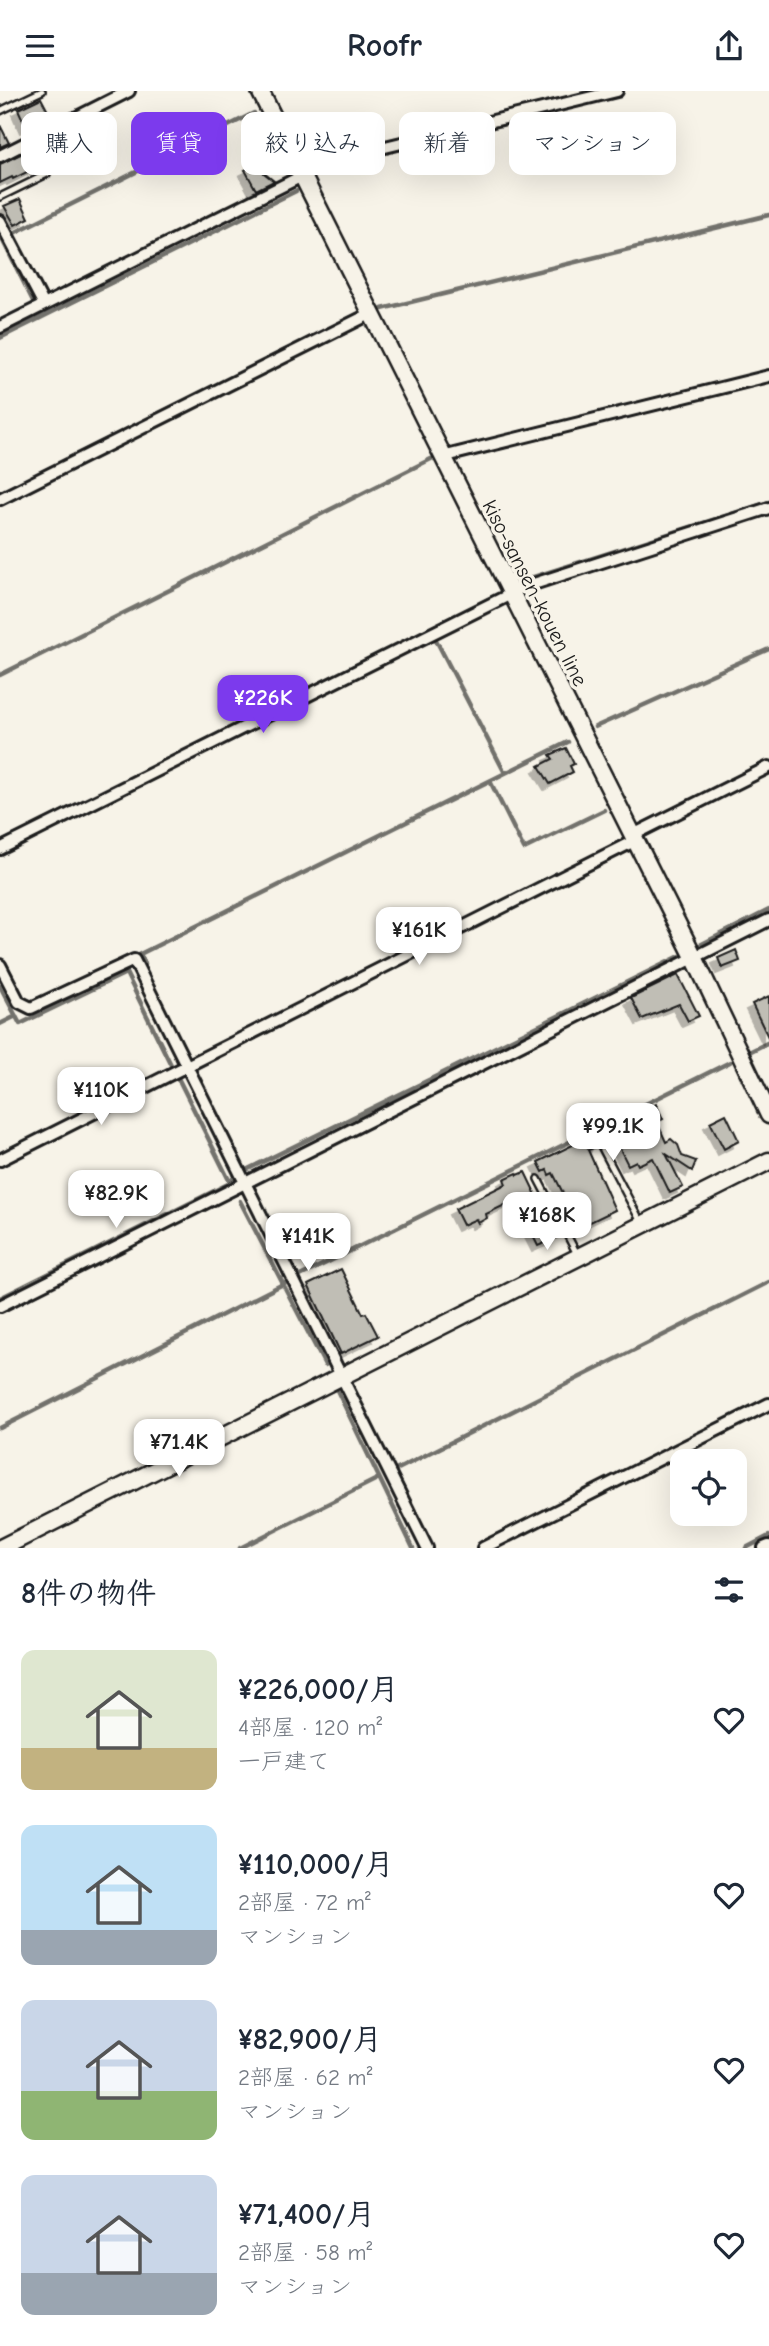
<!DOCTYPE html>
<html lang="ja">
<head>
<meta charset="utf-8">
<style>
	body { margin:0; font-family:"Comic Neue","Klee One",sans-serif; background:#f2f2f3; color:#1f2937; height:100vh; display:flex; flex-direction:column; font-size:26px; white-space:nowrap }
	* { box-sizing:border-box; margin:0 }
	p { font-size:23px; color:#747a83 }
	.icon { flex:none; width:38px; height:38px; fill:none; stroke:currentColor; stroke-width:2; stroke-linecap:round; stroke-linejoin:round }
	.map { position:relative; height:1457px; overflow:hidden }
	.sheet { display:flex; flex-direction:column; background:#fff; flex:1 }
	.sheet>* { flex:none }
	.banner { position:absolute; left:21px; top:21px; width:728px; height:63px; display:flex; gap:14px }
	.fabs { position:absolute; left:670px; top:1358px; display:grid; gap:14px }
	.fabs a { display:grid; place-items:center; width:77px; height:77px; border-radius:14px; background:#fff; box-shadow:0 7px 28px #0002; font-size:35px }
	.price { position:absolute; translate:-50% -60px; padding:0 16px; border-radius:14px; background:#fff; color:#222; font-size:23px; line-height:46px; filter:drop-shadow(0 2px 4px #0008) }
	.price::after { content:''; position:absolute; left:50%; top:42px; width:21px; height:16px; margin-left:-10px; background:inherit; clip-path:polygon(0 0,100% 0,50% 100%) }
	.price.current { background:#7c3aed; color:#fff }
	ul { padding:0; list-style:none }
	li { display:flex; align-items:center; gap:21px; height:175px; padding:0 21px }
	li span { display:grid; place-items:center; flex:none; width:196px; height:140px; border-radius:14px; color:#555 }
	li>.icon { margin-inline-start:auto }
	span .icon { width:84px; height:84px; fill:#fffc; stroke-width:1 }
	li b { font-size:30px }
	h2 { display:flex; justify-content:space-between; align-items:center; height:84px; padding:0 21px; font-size:30px }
	.chip { padding:0 24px; border-radius:14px; background:#fff; box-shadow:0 7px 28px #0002; font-size:24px; line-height:63px }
	.chip.current { background:#7c3aed; color:#fff }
	header { display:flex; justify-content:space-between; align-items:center; height:91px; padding:0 21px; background:#fff; font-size:32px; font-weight:800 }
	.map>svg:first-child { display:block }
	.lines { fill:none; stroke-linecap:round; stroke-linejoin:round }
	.stream { stroke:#72716c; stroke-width:4.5 }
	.building { fill:#c0beb5; stroke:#1c1c1c; stroke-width:2; filter:url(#shadow) }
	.lane-casing { stroke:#1c1c1c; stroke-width:10 }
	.street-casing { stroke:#1c1c1c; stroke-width:16 }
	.secondary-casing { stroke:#1c1c1c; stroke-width:21 }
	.lane { stroke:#f7f3e8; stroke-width:5 }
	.street { stroke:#f7f3e8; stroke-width:10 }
	.secondary { stroke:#f7f3e8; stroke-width:16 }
	.labels { text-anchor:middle; stroke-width:7; stroke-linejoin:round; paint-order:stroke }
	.street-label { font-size:21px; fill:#1c1c1c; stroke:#f7f3e8 }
</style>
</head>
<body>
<header><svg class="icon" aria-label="menu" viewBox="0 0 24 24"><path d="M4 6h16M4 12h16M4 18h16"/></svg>Roofr<svg class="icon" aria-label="share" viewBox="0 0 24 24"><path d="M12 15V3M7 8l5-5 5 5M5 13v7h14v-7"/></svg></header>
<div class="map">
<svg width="769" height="1457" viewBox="0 0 769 1457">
	<defs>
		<filter id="shadow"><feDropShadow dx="-6" dy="6" stdDeviation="0" flood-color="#0004"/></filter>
	</defs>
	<rect width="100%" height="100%" fill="#f7f3e8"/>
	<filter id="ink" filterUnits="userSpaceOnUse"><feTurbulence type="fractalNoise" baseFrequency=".0143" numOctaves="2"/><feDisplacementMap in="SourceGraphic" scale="14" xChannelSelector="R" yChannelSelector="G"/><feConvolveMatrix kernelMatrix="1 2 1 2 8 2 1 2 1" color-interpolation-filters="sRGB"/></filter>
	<g filter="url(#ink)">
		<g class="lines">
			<path class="stream" d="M 12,143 L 254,22
				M 0,144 L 34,212
				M 382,218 L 769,124
				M 0,247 L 296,100
				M 521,490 L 769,411
				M 435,547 L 505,682
				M 0,584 L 431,368
				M 595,636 L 769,558
				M 490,690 L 524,758 L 604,719
				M 698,855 L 769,819
				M 142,874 L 145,873 L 140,863 L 568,651
				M 0,895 L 20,933 L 126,882 L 173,978
				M 0,933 L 16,925
				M 749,961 L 769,951
				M 178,987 L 231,1093
				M 244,1080 L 680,865
				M 240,1110 L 325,1274
				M 298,1186 L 730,971
				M 0,1207 L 230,1092 L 234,1086
				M 336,1297 L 413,1457
				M 0,1337 L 287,1191
				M 396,1379 L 769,1191
				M 240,1457 L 379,1387
				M 746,1457 L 769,1445"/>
		</g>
		<path class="building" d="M 41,7 L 50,24 L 26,36 L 18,18 Z
			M 0,34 L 9,52 L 0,56 Z
			M 33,57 L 39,75 L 13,88 L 12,86 L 0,92 L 0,73 Z
			M 259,72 L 264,82 L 274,90 L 256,99 L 245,79 Z
			M 20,108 L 29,127 L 15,134 L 4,115 Z
			M 566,657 L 574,673 L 570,675 L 573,681 L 550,693 L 539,675 L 553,668 L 550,664 Z
			M 736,859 L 740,870 L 722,877 L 718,867 Z
			M 678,884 L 699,925 L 688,930 L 679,913 L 642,928 L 631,907 Z
			M 769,905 L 769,948 L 752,913 Z
			M 656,1013 L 663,1028 L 657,1031 L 666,1051 L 671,1048 L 678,1054 L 682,1065 L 696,1070 L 692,1080 L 666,1063 L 683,1096 L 670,1102 L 653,1067 L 638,1074 L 636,1070 L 628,1074 L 616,1050 L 614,1051 L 613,1048 L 605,1051 L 599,1050 L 596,1056 L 588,1059 L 615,1119 L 580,1136 L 553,1082 L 549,1084 L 547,1079 L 543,1081 L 538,1071 Z
			M 726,1023 L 739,1050 L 724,1058 L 710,1031 Z
			M 525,1081 L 537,1106 L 540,1105 L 558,1146 L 538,1155 L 515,1109 L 486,1123 L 487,1127 L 478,1132 L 476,1128 L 463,1134 L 455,1118 L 506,1093 L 504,1088 L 517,1082 L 518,1084 Z
			M 341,1178 L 363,1223 L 366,1222 L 378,1245 L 341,1263 L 308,1194 Z"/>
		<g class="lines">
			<defs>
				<path id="lane" d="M 0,20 L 42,0
					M 0,106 L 47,83
					M 601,1055 L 642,1133
					M 538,1088 L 578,1165"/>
				<path id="street" d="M 0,65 L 129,0
					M 298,77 L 617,0
					M 0,130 L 44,214
					M 0,236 L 302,85
					M 442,366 L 769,285
					M 0,408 L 370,223
					M 512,500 L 769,417
					M 633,744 L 769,676
					M 0,758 L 513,502
					M 0,874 L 19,911 L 31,917 L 134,869 L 427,1457
					M 0,1069 L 636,749
					M 0,1215 L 769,829
					M 483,1457 L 769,1313
					M 764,1457 L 769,1455"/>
				<path id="secondary" d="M 260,0 L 694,866 L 769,1024
					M 1,1457 L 769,1070"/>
			</defs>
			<use href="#lane" class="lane-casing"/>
			<use href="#street" class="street-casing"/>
			<use href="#secondary" class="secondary-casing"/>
			<use href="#lane" class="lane"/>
			<use href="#street" class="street"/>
			<use href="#secondary" class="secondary"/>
		</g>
	</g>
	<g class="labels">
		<g class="street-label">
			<text transform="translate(535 502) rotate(63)" y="7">kiso-sansen-kouen line</text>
		</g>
	</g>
</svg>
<div class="fabs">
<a><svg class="icon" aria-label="locate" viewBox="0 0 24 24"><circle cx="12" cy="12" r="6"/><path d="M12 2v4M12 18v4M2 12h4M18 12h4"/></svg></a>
</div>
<b class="price current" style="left:263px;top:644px">¥226K</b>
<b class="price" style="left:419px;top:876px">¥161K</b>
<b class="price" style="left:101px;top:1036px">¥110K</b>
<b class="price" style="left:613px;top:1072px">¥99.1K</b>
<b class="price" style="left:116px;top:1139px">¥82.9K</b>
<b class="price" style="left:547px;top:1161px">¥168K</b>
<b class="price" style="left:308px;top:1182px">¥141K</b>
<b class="price" style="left:179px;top:1388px">¥71.4K</b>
<div class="banner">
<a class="chip">購入</a>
<a class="chip current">賃貸</a>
<a class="chip">絞り込み</a>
<a class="chip">新着</a>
<a class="chip">マンション</a>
</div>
</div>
<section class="sheet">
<h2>8件の物件<svg class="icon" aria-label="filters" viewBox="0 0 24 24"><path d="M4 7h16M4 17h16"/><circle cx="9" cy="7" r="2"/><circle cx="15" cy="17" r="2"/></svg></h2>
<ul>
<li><span style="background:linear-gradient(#dfe7d0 70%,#c2b280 0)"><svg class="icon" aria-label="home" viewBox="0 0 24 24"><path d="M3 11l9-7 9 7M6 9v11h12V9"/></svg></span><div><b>¥226,000/月</b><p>4部屋 · 120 m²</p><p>一戸建て</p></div><svg class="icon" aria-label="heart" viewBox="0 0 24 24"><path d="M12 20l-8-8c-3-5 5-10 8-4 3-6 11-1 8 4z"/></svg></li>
<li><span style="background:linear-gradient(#bfe0f5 75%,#9aa5b1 0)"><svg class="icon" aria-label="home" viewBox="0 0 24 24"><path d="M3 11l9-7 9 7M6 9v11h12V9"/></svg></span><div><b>¥110,000/月</b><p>2部屋 · 72 m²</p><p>マンション</p></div><svg class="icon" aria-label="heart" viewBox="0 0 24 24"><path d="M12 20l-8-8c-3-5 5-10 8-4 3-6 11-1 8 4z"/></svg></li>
<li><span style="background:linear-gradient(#c9d6e8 65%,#8fb573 0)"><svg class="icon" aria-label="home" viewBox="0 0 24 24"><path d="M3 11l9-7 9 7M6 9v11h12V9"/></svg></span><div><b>¥82,900/月</b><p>2部屋 · 62 m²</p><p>マンション</p></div><svg class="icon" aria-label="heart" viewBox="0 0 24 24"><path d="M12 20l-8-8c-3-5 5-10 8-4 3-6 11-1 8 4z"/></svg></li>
<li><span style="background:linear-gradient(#c9d6e8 70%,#9aa5b1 0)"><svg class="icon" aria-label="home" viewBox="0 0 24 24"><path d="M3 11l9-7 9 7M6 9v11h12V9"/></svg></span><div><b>¥71,400/月</b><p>2部屋 · 58 m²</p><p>マンション</p></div><svg class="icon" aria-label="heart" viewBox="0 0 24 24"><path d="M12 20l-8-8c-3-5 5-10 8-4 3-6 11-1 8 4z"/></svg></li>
</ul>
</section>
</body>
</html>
